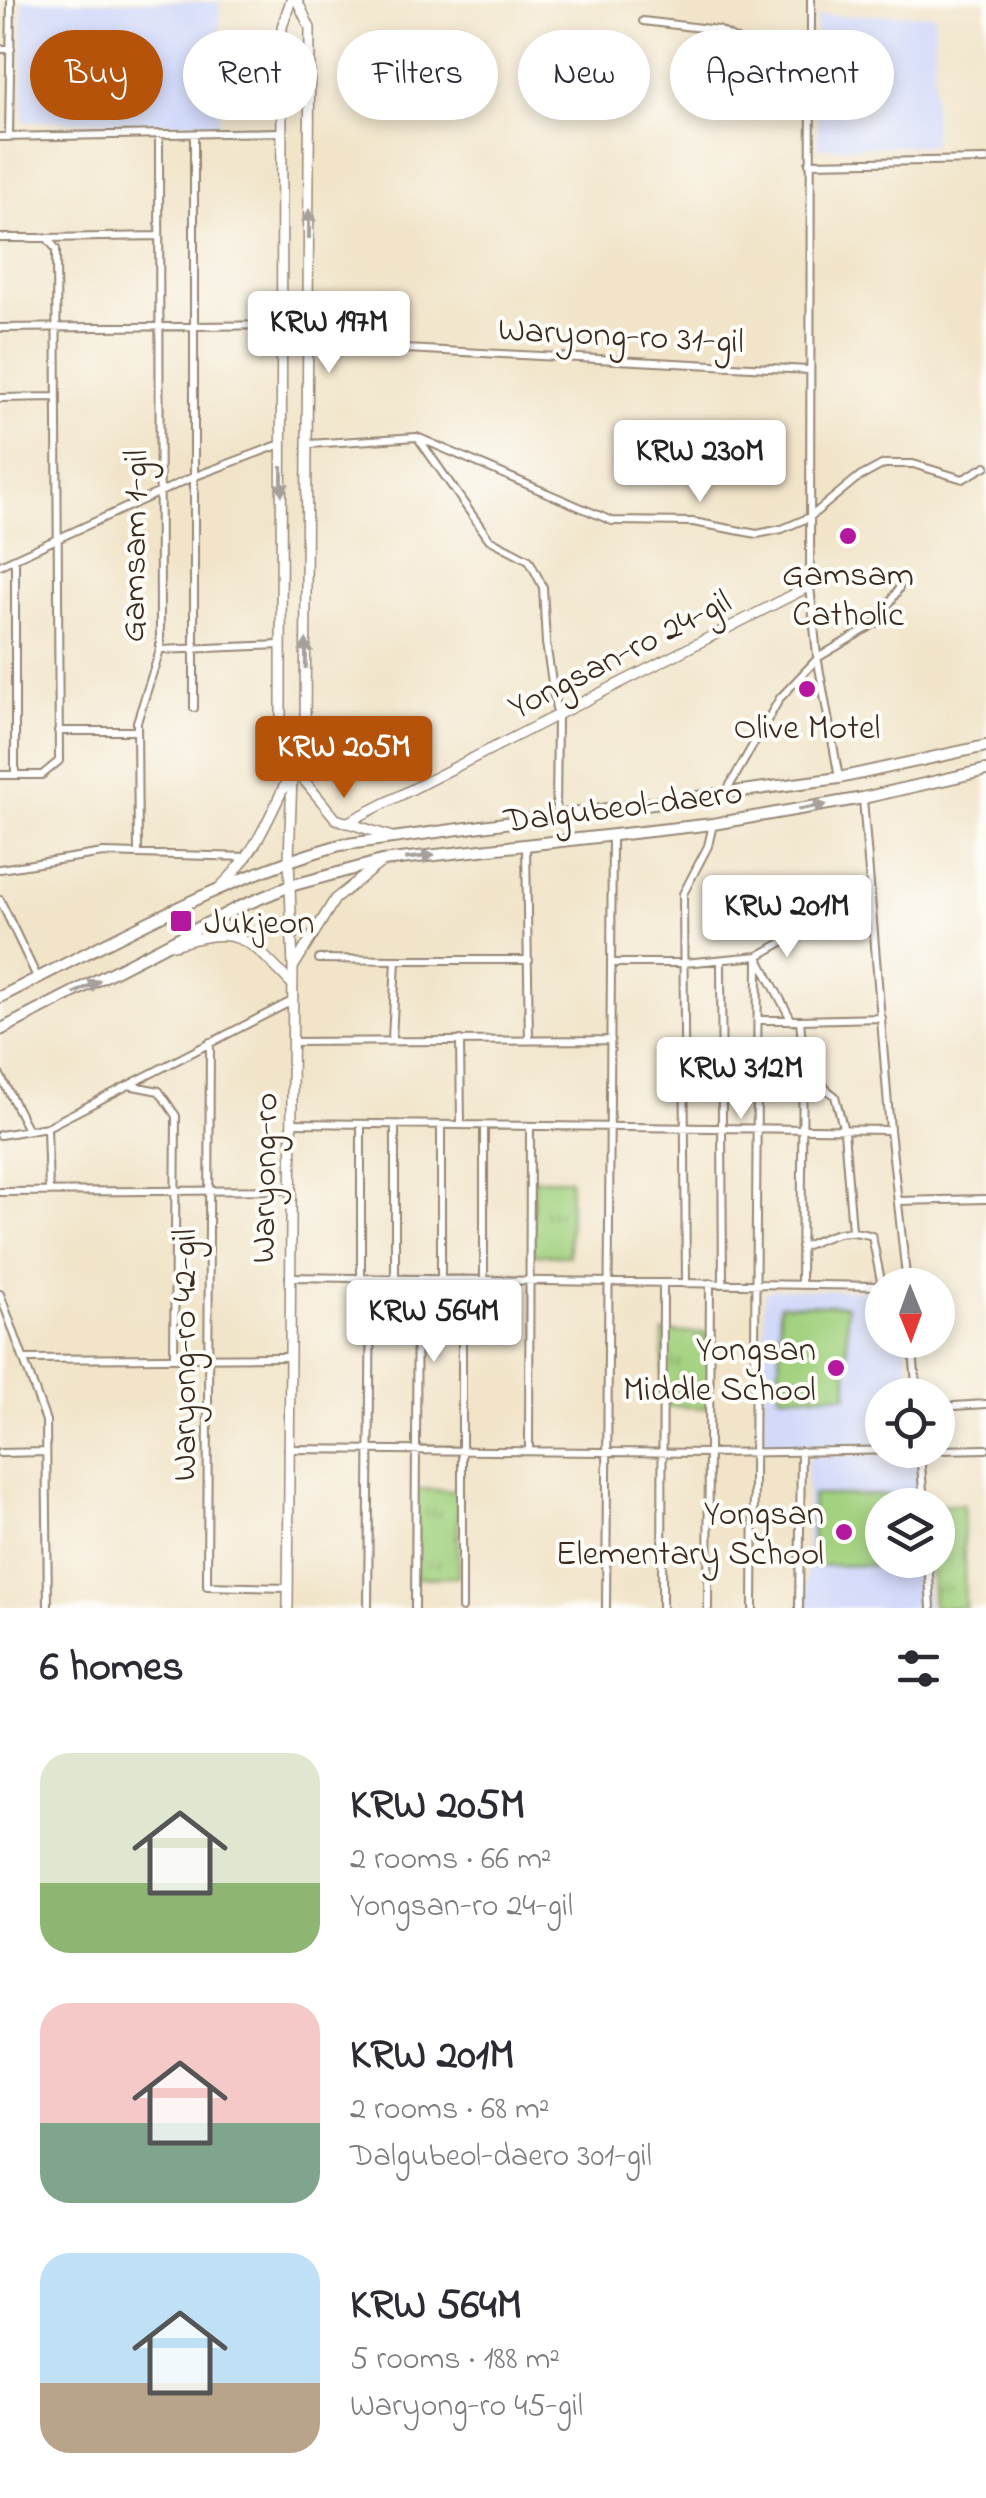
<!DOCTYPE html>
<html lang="en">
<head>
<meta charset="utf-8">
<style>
	body { margin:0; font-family:"Indie Flower",sans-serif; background:#f7f7f7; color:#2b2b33; height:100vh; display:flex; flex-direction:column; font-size:38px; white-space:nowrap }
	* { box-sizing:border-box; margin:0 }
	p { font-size:32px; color:#7c7c81 }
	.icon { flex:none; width:55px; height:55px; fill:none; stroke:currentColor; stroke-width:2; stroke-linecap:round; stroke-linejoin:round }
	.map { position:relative; height:1608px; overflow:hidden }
	.drawer { display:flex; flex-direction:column; background:#fff; flex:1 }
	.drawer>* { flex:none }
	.top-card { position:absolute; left:30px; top:30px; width:928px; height:90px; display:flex; gap:20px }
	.needle { width:65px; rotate:179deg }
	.buttons { position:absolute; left:865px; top:1268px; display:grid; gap:20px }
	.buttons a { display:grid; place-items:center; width:90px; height:90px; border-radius:50%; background:#fff; box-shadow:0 5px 15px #0003; font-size:50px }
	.price { position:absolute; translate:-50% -85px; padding:0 22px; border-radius:10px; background:#fff; color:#222; font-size:32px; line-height:65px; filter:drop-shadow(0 2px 5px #0008) }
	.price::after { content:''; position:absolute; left:50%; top:60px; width:30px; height:22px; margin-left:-15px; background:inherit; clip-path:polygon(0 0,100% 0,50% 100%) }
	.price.current { background:#b45309; color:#fff }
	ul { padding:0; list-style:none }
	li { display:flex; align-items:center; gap:30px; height:250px; padding:0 40px }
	li span { display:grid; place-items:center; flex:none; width:280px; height:200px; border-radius:30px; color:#555 }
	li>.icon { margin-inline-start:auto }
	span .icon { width:120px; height:120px; fill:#fffc; stroke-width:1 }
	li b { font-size:42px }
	h2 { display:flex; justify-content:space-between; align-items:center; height:120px; padding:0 40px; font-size:42px }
	.chip { padding:0 35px; border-radius:45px; background:#fff; box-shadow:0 5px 15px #0003; font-size:35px; line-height:90px }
	.chip.current { background:#b45309; color:#fff }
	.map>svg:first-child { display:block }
	.built { fill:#d2d9f9 }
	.park { fill:url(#park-tufts); stroke:#6e7e4e; stroke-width:2.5 }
	.pitch { fill:#a2d17f; stroke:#6e7e4e; stroke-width:2.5 }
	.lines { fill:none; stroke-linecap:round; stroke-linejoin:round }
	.minor-casing { stroke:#968774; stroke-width:10 }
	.tertiary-casing { stroke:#968774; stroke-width:12 }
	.secondary-casing { stroke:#968774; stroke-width:12 }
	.primary-casing { stroke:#968774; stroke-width:14 }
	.minor { stroke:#fff; stroke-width:6 }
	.tertiary { stroke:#fff; stroke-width:9 }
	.secondary { stroke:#fff; stroke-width:9 }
	.primary { stroke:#fff; stroke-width:10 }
	.oneway { fill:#a79f9a }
	.poi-dot { fill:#b5179e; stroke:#fdfcf7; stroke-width:4 }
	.labels { text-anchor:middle; stroke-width:8; stroke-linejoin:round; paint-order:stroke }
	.street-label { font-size:35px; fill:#3b2a1e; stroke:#fdfcf7 }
	.poi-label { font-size:35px; fill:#3b2a1e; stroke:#fdfcf7 }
</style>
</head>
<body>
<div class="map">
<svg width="986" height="1608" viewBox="0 0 986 1608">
	<defs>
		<pattern id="park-tufts" width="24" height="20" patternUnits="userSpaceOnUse" patternTransform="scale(2.5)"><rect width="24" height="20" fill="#a2d17f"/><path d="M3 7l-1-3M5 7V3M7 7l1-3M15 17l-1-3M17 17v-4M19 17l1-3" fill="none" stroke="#85aa67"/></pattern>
	</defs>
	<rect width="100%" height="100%" fill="#fdfcf7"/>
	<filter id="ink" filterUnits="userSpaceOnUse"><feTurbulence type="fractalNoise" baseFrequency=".01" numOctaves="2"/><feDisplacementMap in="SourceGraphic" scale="20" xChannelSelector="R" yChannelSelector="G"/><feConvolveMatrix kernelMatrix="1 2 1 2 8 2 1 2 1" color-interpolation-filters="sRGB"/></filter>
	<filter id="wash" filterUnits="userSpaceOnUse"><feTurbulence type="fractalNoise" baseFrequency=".0048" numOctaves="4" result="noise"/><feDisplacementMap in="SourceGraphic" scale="40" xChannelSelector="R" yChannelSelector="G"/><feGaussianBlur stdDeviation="2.25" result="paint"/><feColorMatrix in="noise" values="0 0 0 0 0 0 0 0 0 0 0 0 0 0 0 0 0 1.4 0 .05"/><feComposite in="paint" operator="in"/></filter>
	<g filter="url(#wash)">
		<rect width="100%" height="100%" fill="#f1e4c9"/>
		<path class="built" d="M 22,0 L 220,2 L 219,123 L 23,121 Z
			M 935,14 L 933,145 L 818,148 L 816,16 Z
			M 772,1289 L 882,1291 L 882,1340 L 907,1340 L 909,1395 L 882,1395 L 882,1446 L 769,1447 L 764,1440 L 764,1294 Z
			M 912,1454 L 919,1461 L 921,1505 L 882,1505 L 882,1560 L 925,1560 L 928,1608 L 806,1608 L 807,1461 L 812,1455 Z"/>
		<path class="park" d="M 534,1179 L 570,1179 L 569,1256 L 532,1254 Z
			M 663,1332 L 710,1333 L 710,1408 L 663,1406 Z
			M 415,1489 L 458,1491 L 458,1577 L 415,1578 Z
			M 963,1504 L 965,1608 L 933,1608 L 930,1560 L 938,1560 L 938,1506 Z"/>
		<path class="pitch" d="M 780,1304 L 847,1305 L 847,1395 L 779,1395 Z
			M 812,1495 L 892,1495 L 892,1505 L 882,1505 L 882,1560 L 893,1560 L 893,1565 L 813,1566 Z"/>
	</g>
	<g filter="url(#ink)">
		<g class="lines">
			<defs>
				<path id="minor" d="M 811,0 L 810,586 L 817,656 L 839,778
					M 643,21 L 718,30 L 808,79
					M 0,49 L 11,49
					M 194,135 L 194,708
					M 0,137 L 282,132
					M 9,137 L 11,0
					M 809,163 L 986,160
					M 0,238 L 47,238 L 56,249 L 59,761 L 42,775 L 0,775
					M 47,238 L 159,236
					M 0,328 L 283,325
					M 309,344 L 809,370
					M 0,398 L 56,397
					M 418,438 L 489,539 L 529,560 L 543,587 L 546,643 L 557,715 L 556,815
					M 309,444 L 417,437 L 612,521 L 693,522 L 757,534 L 782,529 L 810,517 L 856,479 L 884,464 L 913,464 L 963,479 L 986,466
					M 0,565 L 193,477 L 281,444
					M 160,650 L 281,645
					M 58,731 L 137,731
					M 15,775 L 15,558
					M 726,792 L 780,698 L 819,657 L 878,622 L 899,588
					M 863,799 L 890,1130 L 907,1285
					M 526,846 L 529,1040
					M 138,854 L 137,722 L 160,650 L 159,136
					M 0,869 L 103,853 L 248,857
					M 0,900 L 37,977
					M 758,957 L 792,1021
					M 319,959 L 396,960
					M 721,960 L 723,1284
					M 611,963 L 684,963 L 758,956 L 871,892
					M 760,1020 L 800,1020 L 803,1055 L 801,1284
					M 800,1020 L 882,1018
					M 392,1040 L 396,960 L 529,960
					M 460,1040 L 461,1125
					M 210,1042 L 207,1586 L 288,1588
					M 292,1042 L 611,1040
					M 804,1054 L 826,1089 L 835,1096 L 844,1131 L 852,1230
					M 0,1075 L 28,1130
					M 128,1085 L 159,1091 L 176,1116 L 174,1358
					M 292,1123 L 890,1130
					M 395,1125 L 395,1279
					M 441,1126 L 441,1280
					M 484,1126 L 484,1280
					M 47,1128 L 49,1191
					M 0,1135 L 47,1127 L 292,1001
					M 0,1192 L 289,1190
					M 898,1201 L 986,1199
					M 801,1247 C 830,1237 839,1226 872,1236 L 882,1286
					M 289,1277 L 882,1286
					M 361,1278 L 361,1124
					M 462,1280 L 462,1608
					M 686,1283 L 683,894 L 708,846 L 713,824
					M 0,1294 L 46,1421 L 48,1608
					M 912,1340 L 917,1395
					M 25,1359 L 288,1357
					M 938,1407 L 986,1404
					M 288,1449 L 710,1453 L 907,1450
					M 920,1450 L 924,1505
					M 938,1450 L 986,1449
					M 529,1451 L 530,1126
					M 0,1453 L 46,1452
					M 928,1560 L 931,1608
					M 368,1608 L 371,1278
					M 415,1608 L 417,1279
					M 606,1608 L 612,837
					M 662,1608 L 663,1283
					M 708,1608 L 710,1283
					M 753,1608 L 758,956
					M 799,1608 L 801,1451"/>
				<path id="tertiary" d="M 346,823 L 810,586"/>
				<path id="secondary" d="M 293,749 L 305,728 L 310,28 L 297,0
					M 293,767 L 336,819 L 392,837
					M 220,887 C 257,852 268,819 290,774
					M 174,945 C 239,924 247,938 291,983
					M 294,966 L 335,899 L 379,864
					M 288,1608 L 293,968 L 289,859 L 293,749 L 281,726 L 282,55 L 282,27 L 291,0"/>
				<path id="primary" d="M 0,997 C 111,942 221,878 340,845 L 839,778 L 986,746
					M 0,1030 L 239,907 L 290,886 L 382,861 L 713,824 L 863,798 L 986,770"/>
			</defs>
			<use href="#minor" class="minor-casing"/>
			<use href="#tertiary" class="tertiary-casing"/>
			<use href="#secondary" class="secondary-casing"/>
			<use href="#primary" class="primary-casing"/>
			<use href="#minor" class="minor"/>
			<use href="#tertiary" class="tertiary"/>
			<use href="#secondary" class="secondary"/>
			<use href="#primary" class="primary"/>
		</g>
		<defs><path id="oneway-solid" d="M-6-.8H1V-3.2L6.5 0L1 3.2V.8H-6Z" transform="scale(2.5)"/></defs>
		<g class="oneway">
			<use href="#oneway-solid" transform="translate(309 224) rotate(-90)"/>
			<use href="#oneway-solid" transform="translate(282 481) rotate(90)"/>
			<use href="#oneway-solid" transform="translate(306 654) rotate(-89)"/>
			<use href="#oneway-solid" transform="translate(812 807) rotate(-10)"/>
			<use href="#oneway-solid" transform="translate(420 857) rotate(-7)"/>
			<use href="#oneway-solid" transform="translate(87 987) rotate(-27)"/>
		</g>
	</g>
	<g class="poi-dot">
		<circle cx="848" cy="536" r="10"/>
		<circle cx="807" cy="689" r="10"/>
		<rect x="169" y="909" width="24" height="24" rx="5"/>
		<circle cx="836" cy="1368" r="10"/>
		<circle cx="844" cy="1532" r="10"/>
	</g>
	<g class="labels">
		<g class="street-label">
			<text transform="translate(621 334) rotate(3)" y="12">Waryong-ro 31-gil</text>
			<text transform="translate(133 546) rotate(-89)" y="12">Gamsam 1-gil</text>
			<text transform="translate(619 653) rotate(-27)" y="12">Yongsan-ro 24-gil</text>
			<text transform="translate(623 805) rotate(-7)" y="12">Dalgubeol-daero</text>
			<text transform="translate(263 1178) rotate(-89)" y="12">Waryong-ro</text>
			<text transform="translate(183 1355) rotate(-90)" y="12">Waryong-ro 42-gil</text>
		</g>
		<g class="poi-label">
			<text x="848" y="585">Gamsam<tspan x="848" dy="40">Catholic</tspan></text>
			<text x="807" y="738">Olive Motel</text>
			<text x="204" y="933" text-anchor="start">Jukjeon</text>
			<text x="816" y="1360" text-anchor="end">Yongsan<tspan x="816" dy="40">Middle School</tspan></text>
			<text x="824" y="1524" text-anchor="end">Yongsan<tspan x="824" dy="40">Elementary School</tspan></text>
		</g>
	</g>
</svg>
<div class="buttons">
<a><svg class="needle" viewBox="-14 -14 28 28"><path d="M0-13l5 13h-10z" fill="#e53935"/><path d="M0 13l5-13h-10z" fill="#7c7c81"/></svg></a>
<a><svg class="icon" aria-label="locate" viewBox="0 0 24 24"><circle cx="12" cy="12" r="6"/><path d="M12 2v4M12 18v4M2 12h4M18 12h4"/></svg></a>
<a><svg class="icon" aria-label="layers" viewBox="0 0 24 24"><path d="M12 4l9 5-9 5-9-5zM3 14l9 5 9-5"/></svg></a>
</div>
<b class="price" style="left:329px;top:376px">KRW 197M</b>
<b class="price" style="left:700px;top:505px">KRW 230M</b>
<b class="price current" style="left:344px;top:801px">KRW 205M</b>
<b class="price" style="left:787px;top:960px">KRW 201M</b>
<b class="price" style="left:741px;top:1122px">KRW 312M</b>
<b class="price" style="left:434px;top:1365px">KRW 564M</b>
<div class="top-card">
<a class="chip current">Buy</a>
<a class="chip">Rent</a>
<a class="chip">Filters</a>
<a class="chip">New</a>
<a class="chip">Apartment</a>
</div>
</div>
<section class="drawer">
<h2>6 homes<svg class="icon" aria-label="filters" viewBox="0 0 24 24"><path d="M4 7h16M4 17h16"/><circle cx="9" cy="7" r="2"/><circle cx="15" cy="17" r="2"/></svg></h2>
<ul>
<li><span style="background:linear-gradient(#dfe7d0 65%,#8fb573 0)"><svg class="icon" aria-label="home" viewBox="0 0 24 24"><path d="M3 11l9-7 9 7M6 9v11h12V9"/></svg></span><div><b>KRW 205M</b><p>2 rooms · 66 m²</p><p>Yongsan-ro 24-gil</p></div></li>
<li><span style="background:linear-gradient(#f6c9c9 60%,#7fa58c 0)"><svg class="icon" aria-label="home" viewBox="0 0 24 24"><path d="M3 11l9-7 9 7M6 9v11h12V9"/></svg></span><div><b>KRW 201M</b><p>2 rooms · 68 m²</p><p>Dalgubeol-daero 301-gil</p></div></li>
<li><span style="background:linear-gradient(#bfe0f5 65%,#b9a48a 0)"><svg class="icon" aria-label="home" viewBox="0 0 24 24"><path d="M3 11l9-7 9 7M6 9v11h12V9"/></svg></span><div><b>KRW 564M</b><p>5 rooms · 188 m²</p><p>Waryong-ro 45-gil</p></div></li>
</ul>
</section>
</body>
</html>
